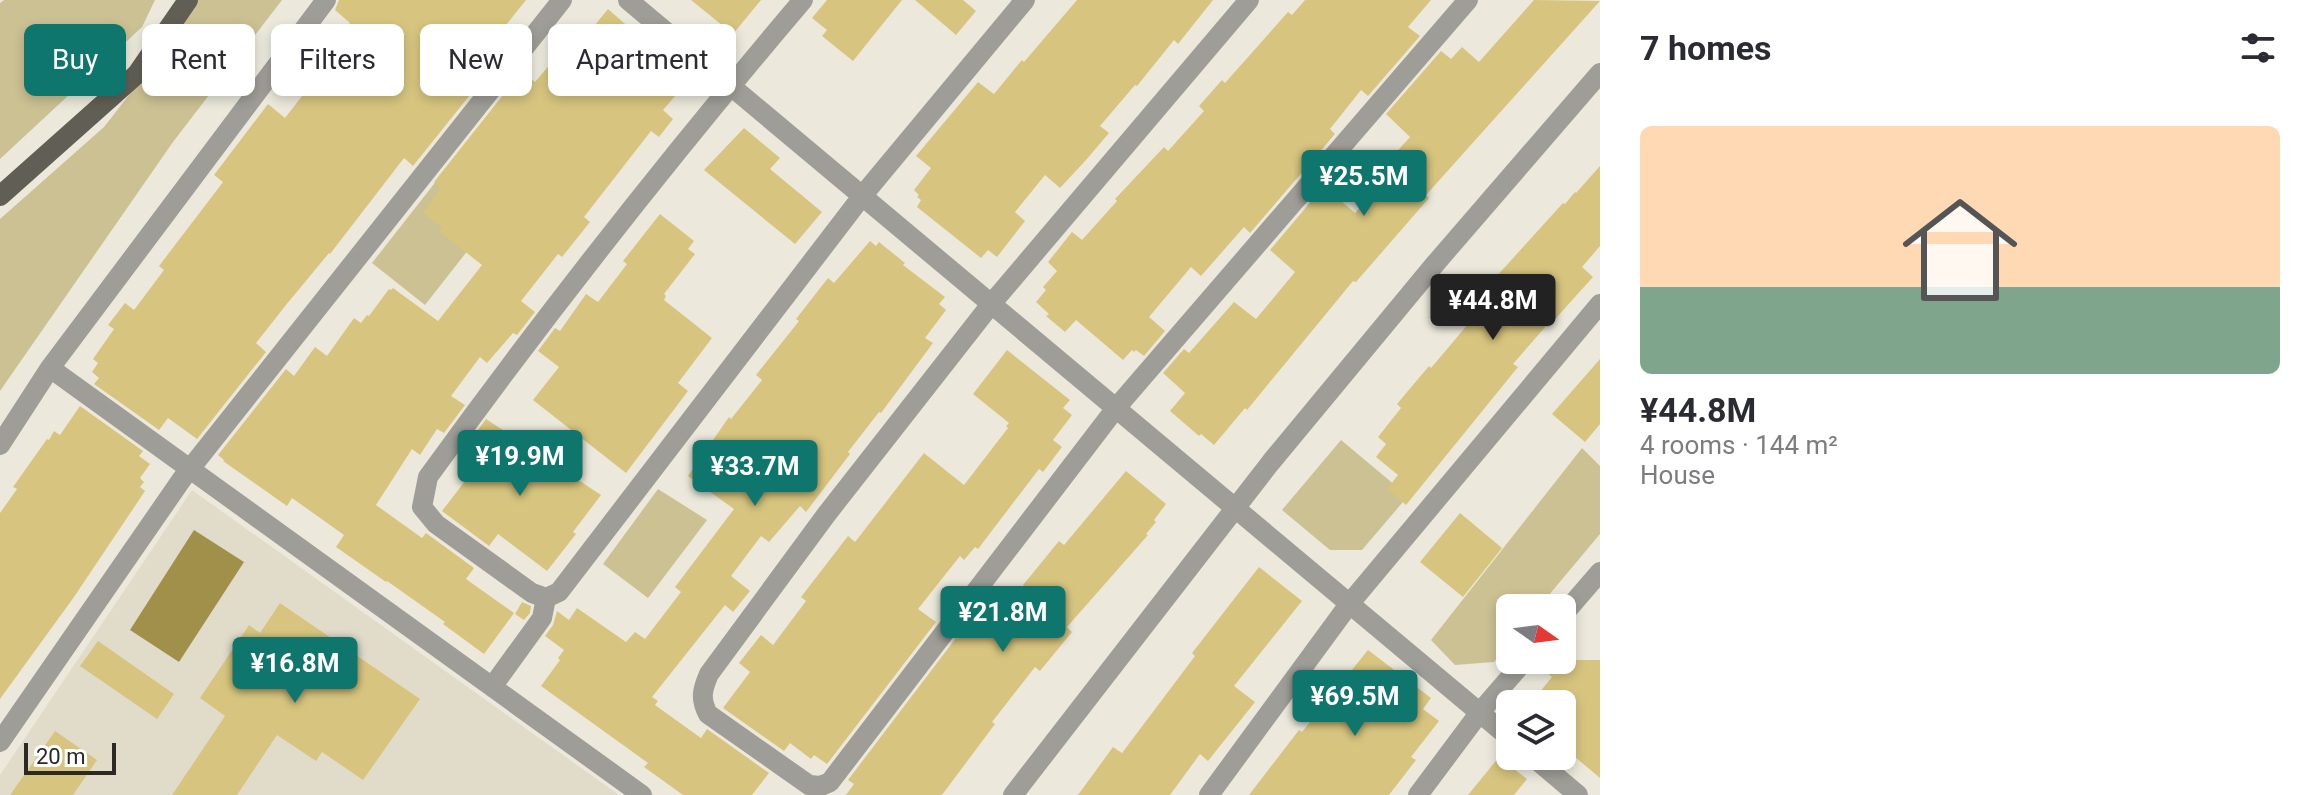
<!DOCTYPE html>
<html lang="en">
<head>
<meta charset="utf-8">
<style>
	body { margin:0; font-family:Roboto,sans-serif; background:#f2f2f3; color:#2b2b33; height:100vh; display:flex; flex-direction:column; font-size:30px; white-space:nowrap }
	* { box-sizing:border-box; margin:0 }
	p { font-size:26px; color:#7c7c81 }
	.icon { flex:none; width:44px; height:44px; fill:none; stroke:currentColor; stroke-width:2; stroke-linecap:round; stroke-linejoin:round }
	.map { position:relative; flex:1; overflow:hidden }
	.side { display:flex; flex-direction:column; background:#fff; width:720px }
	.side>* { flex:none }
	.guide { position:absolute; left:24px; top:24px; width:760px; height:72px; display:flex; gap:16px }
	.needle { width:52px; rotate:104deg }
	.controls { position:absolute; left:1496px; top:594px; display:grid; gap:16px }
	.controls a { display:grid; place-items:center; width:80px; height:80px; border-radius:12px; background:#fff; box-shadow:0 4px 12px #0003; font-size:40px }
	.scale { position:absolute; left:24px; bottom:20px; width:92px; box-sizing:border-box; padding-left:8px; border:4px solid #2a2924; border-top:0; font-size:22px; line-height:28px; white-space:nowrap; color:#2a2924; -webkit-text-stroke:6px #fff; paint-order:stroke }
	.price { position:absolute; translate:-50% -68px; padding:0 18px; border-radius:8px; background:#0f766e; color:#fff; font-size:26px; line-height:52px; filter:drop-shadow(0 2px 4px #0008) }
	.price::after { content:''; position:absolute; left:50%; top:48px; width:24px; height:18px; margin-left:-12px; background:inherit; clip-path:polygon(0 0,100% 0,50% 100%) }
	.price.on { background:#222; color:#fff }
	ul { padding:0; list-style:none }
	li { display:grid; align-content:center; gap:16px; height:424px; padding:0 40px }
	li span { display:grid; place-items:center; height:248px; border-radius:12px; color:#555 }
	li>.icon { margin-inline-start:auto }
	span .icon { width:144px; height:144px; fill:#fffc; stroke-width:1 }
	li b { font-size:34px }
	h2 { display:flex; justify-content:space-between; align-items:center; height:96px; padding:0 40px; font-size:34px }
	.pill { padding:0 28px; border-radius:12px; background:#fff; box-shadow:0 4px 12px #0003; font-size:28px; line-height:72px }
	.pill.on { background:#0f766e; color:#fff }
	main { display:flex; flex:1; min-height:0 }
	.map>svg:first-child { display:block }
	.built { fill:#e1dcc9 }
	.green { fill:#ccc193 }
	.water { fill:#a1904a }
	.building { fill:#d7c57f }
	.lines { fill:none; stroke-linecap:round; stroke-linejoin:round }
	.minor { stroke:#9e9d97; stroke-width:20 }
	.major { stroke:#615e55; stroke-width:20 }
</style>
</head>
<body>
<main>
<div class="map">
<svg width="1600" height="795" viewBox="0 0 1600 795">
	<rect width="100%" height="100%" fill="#ece9dc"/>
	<path class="built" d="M 192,490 L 619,795 L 0,795 L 0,775 Z"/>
	<path class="green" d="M 4,0 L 155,0 L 142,27 L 0,159 L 0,3 Z
		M 194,0 L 282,0 L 173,142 L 0,391 L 0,219 L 104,127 L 172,40 Z
		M 441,175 L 494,217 L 425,305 L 372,263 Z
		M 1341,440 L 1408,496 L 1362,550 L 1330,550 L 1282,510 Z
		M 1582,448 L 1600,466 L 1600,534 L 1538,608 L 1510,608 L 1510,642 L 1494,662 L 1455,665 L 1431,640 Z
		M 658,489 L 707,520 L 648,598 L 603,564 Z"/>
	<path class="water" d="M 194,530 L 244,562 L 179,662 L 130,630 Z"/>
	<path class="building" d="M 339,0 L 526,0 L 489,46 L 502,55 L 413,166 L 404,158 L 330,254 L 329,253 L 286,305 L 256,343 L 266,352 L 197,439 L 168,418 L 159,430 L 94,384 L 99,378 L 92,372 L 98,363 L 93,359 L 114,329 L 108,325 L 125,303 L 134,310 L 164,270 L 159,266 L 223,182 L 214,175 L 268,104 L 285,118 L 316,78 L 311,74 L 350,23 L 335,10 Z
		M 691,0 L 761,0 L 733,34 Z
		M 827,0 L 902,0 L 853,61 L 822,36 L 827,30 L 812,18 Z
		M 915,0 L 963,0 L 976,11 L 956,35 Z
		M 1077,0 L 1213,0 L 1178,44 L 1174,40 L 1137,86 L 1135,85 L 1100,126 L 1109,133 L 1086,160 L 1060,188 L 1045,175 L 1015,212 L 1025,221 L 997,257 L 988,250 L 981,258 L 917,207 L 921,200 L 917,197 L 919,195 L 914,190 L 931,168 L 916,156 L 978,82 L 994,94 L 1022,60 L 1024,62 Z
		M 1305,0 L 1431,0 L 1408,27 L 1420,36 L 1368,96 L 1361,90 L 1330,129 L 1335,134 L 1250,233 L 1244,227 L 1201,276 L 1191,267 L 1149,317 L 1165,331 L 1144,356 L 1136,350 L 1134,352 L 1132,350 L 1123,360 L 1076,320 L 1065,332 L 1046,316 L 1049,314 L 1036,302 L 1046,290 L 1043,287 L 1057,271 L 1048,262 L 1072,232 L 1082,240 L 1117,201 L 1115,199 L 1164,147 L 1168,151 L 1204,111 L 1199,106 L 1222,80 L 1225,83 L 1288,12 L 1292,15 Z
		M 1534,0 L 1600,1 L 1426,195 L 1429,198 L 1356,282 L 1353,281 L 1247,410 L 1245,408 L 1214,445 L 1201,434 L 1199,436 L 1170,411 L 1185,393 L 1163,373 L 1184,349 L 1189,353 L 1234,302 L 1256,319 L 1295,272 L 1270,250 L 1324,186 L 1355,213 L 1398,164 L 1391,158 L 1410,137 L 1386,114 L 1441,51 L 1451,59 L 1462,47 L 1479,62 Z
		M 608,9 L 689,80 L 663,110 L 673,119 L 659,137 L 651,131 L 584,217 L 590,222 L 562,257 L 558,254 L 521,301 L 535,312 L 517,335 L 513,333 L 487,363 L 480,357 L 451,396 L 465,405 L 444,433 L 437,429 L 420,455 L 412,449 L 376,505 L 422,538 L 426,533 L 474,568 L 466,579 L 514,613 L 484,654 L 443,624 L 445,622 L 387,581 L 386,582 L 336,547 L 344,535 L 292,498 L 287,506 L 223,461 L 224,460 L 218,455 L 286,369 L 294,376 L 315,347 L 327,356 L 354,318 L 361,323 L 367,315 L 369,316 L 389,289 L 391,290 L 393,288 L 438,321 L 482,265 L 439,231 L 442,227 L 423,213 L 441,188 L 434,182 L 522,71 L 535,82 L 573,37 L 576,39 L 585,27 L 590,31 Z
		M 744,128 L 780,158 L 770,169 L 822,212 L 795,244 L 704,170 Z
		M 1600,166 L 1600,246 L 1582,267 L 1593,277 L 1548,327 L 1546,326 L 1513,364 L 1518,367 L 1406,505 L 1387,489 L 1398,475 L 1376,457 L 1386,444 L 1378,437 L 1401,408 L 1397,404 L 1429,366 L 1431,368 L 1502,284 L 1495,278 L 1563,203 L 1565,204 L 1575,192 L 1576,193 Z
		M 660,214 L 694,241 L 688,249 L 695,254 L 664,294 L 666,296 L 664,300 L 712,338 L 678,383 L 688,391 L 626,473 L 533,400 L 559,367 L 538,351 L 555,328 L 560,331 L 586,294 L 598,302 L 627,264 L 623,261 Z
		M 870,241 L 876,246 L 879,242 L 905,263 L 903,265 L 945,297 L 939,304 L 946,310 L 925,338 L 933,343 L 881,413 L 879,412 L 848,452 L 850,454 L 806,512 L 800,506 L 769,542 L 761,536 L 731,576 L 750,591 L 733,612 L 725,605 L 652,697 L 658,701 L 655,705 L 701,738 L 707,729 L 769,773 L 752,795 L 683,795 L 644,767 L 648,763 L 541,686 L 560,660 L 558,658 L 564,650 L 545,636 L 553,625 L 557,611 L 569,620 L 577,608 L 626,642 L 635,632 L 645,639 L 681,592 L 675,587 L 734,509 L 688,476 L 729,417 L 731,419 L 762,380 L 756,375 L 799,321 L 796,319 L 828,278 L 834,283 Z
		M 1007,350 L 1070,400 L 1063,408 L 1072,415 L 1053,440 L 1062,447 L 1043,472 L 1039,469 L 978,549 L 975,547 L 964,560 L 960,556 L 918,609 L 936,622 L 827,764 L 814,755 L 811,759 L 790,743 L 784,751 L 723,708 L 750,672 L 739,663 L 761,635 L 773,645 L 806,601 L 801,597 L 848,536 L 855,542 L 924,453 L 964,485 L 1008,428 L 1006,426 L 1009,423 L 973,394 Z
		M 1600,359 L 1600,424 L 1585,442 L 1552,414 Z
		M 80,406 L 143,451 L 139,456 L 150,464 L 140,478 L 144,482 L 140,487 L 145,491 L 74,597 L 0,699 L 0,513 L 17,489 L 13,487 L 47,439 L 49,440 L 54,431 L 60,435 Z
		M 486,419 L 601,495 L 573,532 L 576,534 L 547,571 L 498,534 L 489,546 L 442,511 L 482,459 L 465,448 Z
		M 1126,471 L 1166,504 L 1154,520 L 1156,522 L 1146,534 L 1148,535 L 1067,627 L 1072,632 L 1040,671 L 1035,667 L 992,722 L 995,724 L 942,795 L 846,795 L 854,784 L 848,780 L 956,638 L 958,639 L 979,613 L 1004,633 L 1035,594 L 1023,585 L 1059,541 L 1064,545 Z
		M 1460,513 L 1502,548 L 1463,597 L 1420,562 Z
		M 1259,567 L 1302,601 L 1234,686 L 1255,702 L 1208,761 L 1200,754 L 1170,795 L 1078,795 L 1113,747 L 1122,753 L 1195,656 L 1192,653 Z
		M 522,602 L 531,606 L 530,613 L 524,620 L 515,614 Z
		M 280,603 L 420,699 L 363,780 L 322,752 L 316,761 L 277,735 L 237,795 L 172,795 L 225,716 L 200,698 L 249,625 L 260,633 Z
		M 98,641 L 174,694 L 157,719 L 80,666 Z
		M 1368,650 L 1431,698 L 1423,709 L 1439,721 L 1411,757 L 1416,760 L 1389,795 L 1249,795 L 1299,730 L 1302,732 Z
		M 1538,660 L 1600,660 L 1600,778 L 1562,746 L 1562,704 L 1530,704 L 1552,677 L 1537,664 Z
		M 55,731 L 97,760 L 73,795 L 10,795 Z
		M 1499,757 L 1527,779 L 1514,795 L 1468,795 Z"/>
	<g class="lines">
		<path class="minor" d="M 628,0 L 1510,738
			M 803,0 C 672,154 547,313 428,477 L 422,507 L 436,524 L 532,593 L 546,598 L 559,592 L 863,195 L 1025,0
			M 1249,0 L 992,303 L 826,515 L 709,674 C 702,690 700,699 708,714 L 809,785 L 821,786 L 830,782 L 1116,408 L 1468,0
			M 50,368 L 642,795
			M 0,445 L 50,368 L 326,0
			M 1562,616 L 1600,572
			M 492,687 L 542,618 L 546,598
			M 0,742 L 182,479 L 562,0
			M 1532,756 L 1578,795
			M 1013,795 L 1271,462 L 1435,264 L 1600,73
			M 1209,795 L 1350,603 L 1600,304
			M 1418,795 L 1480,712 L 1525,660"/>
		<path class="major" d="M 0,196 L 137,74 L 188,0"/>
	</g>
</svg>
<div class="controls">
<a><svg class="needle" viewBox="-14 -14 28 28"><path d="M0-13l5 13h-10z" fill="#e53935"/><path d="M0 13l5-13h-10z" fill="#7c7c81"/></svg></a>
<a><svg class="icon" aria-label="layers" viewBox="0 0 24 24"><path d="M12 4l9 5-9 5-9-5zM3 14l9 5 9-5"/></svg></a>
</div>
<div class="scale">20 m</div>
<b class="price" style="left:1364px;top:218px">¥25.5M</b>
<b class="price on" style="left:1493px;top:342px">¥44.8M</b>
<b class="price" style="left:520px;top:498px">¥19.9M</b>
<b class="price" style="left:755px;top:508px">¥33.7M</b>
<b class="price" style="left:1003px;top:654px">¥21.8M</b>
<b class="price" style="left:295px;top:705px">¥16.8M</b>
<b class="price" style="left:1355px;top:738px">¥69.5M</b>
<div class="guide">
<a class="pill on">Buy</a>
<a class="pill">Rent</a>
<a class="pill">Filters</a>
<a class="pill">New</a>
<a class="pill">Apartment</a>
</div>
</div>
<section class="side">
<h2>7 homes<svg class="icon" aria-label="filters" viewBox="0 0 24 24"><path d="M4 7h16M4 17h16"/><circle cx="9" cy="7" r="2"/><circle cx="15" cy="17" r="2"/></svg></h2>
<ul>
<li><span style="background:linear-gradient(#ffd9b3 65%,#7fa58c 0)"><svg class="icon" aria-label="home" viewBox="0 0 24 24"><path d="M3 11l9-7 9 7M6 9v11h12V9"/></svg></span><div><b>¥44.8M</b><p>4 rooms · 144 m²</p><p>House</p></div></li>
</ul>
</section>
</main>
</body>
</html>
